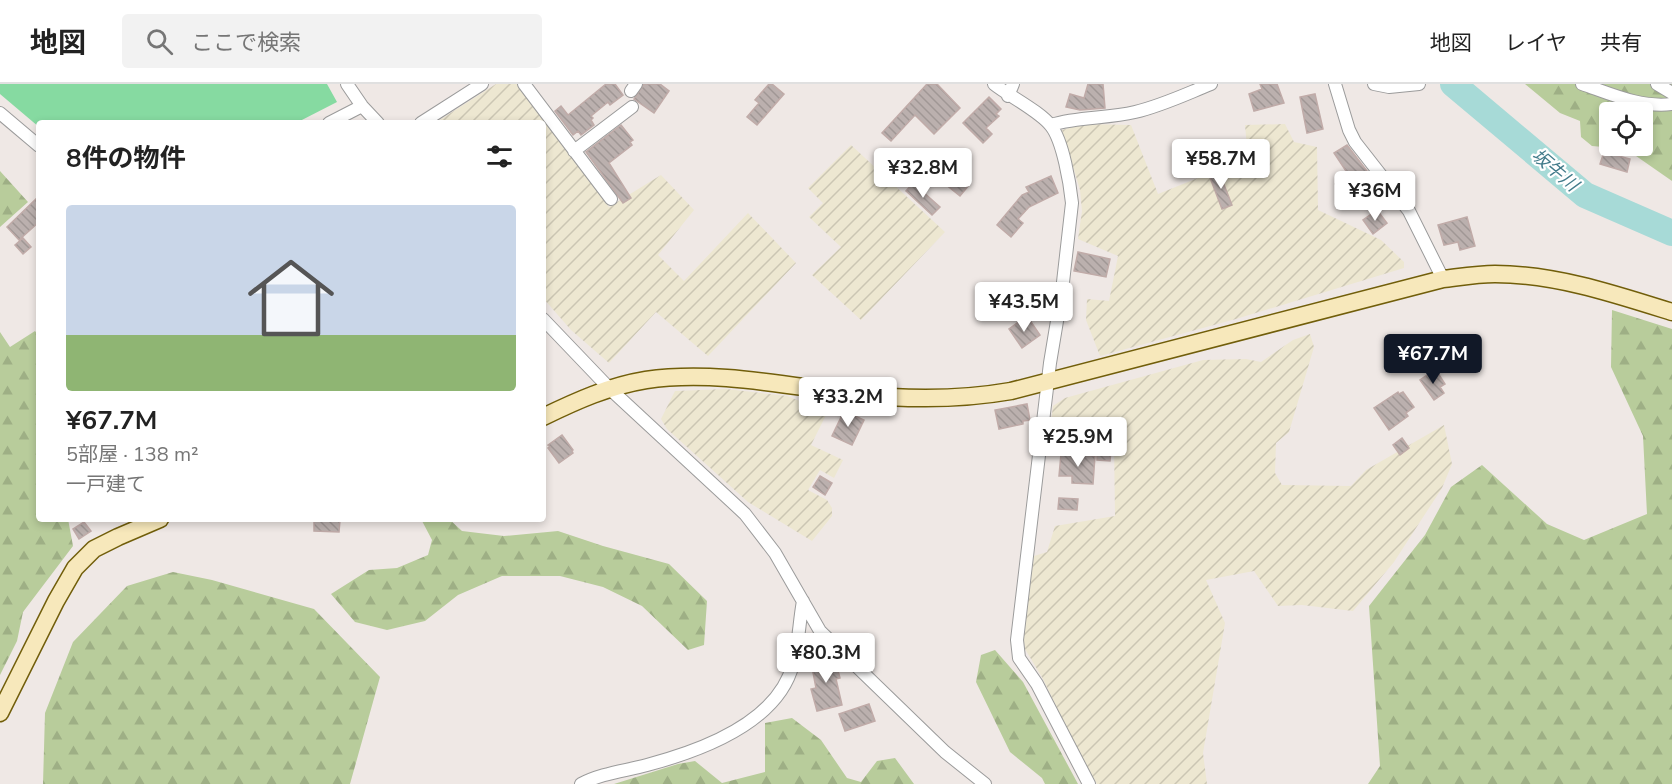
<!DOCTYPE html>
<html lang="ja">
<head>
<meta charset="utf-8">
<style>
	body { margin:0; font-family:"Nunito Sans","Noto Sans JP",sans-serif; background:#f2f2f2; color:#222; height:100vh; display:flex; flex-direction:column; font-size:22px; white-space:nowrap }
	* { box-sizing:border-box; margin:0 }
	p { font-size:20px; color:#767676 }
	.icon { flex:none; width:33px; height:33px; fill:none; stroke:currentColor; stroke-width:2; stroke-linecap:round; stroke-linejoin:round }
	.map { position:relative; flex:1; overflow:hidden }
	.details { position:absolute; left:36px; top:36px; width:510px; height:402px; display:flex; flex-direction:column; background:#fff; border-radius:6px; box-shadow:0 3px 9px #0003 }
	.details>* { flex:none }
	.controls { position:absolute; left:1599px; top:18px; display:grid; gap:12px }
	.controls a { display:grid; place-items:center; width:54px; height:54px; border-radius:6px; background:#fff; box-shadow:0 3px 9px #0003; font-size:30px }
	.price { position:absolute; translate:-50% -51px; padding:0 14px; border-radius:6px; background:#fff; color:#222; font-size:20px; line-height:39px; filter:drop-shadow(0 2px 3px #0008) }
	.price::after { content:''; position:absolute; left:50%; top:36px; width:18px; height:14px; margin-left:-9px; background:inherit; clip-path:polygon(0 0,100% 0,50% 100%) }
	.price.active { background:#111827; color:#fff }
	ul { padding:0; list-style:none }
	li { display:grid; align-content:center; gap:12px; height:318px; padding:0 30px }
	li span { display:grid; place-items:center; height:186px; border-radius:6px; color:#555 }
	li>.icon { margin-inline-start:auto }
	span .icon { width:108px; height:108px; fill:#fffc; stroke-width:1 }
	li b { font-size:26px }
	h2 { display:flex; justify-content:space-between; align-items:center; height:72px; padding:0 30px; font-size:26px }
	header { display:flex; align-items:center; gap:36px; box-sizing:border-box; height:84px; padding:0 30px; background:#fff; border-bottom:2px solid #e0e0e0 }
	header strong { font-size:28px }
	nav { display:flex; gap:33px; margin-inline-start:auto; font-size:21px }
	.search { width:420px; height:54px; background:#f2f2f2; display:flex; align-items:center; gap:15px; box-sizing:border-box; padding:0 21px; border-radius:6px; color:#767676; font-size:22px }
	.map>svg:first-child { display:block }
	.farmland { fill:url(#farmland-furrows) }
	.forest { fill:url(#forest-firs); fill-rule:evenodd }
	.pitch { fill:#86daa1 }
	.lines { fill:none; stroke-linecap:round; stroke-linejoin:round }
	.river { stroke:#a7dad7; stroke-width:26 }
	.building { fill:url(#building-back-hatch); stroke:#c0aba8; stroke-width:1.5 }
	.street-casing { stroke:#9b9b9b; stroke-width:14 }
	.secondary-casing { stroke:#715e0a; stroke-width:19 }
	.street { stroke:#fff; stroke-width:12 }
	.secondary { stroke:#f7e8bb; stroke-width:16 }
	.labels { text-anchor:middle; stroke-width:4.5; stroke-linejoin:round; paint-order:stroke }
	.water-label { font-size:18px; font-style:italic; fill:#437c8b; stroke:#fff }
</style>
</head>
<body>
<header>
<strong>地図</strong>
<div class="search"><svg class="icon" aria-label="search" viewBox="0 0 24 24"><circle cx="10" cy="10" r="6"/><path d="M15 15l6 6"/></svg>ここで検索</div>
<nav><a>地図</a><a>レイヤ</a><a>共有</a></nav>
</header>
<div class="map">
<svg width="1672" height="700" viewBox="0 0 1672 700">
	<defs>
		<pattern id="farmland-furrows" width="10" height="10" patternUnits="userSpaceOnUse" patternTransform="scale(1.5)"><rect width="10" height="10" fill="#ede7d1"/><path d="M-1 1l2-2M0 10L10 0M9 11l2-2" fill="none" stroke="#cbc6b3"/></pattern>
		<pattern id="forest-firs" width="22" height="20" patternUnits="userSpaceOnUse" patternTransform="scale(1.5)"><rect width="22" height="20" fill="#b8cc9b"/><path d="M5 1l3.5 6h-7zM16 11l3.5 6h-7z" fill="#9eaf85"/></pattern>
		<pattern id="building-back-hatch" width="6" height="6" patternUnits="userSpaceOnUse" patternTransform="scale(1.5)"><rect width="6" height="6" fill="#bbb0ae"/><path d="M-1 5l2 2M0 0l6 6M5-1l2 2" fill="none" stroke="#a09795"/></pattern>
	</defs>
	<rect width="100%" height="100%" fill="#efe8e5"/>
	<path class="farmland" d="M 496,0 L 517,0 L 609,123 L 661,91 L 694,126 L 658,171 L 684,197 L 748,129 L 796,179 L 708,272 L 656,228 L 609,279 L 571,246 L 543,214 L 543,39 L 435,39 Z
		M 1084,40 L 1131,41 L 1158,110 L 1248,74 L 1245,41 L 1285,40 L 1294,58 L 1317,63 L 1318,126 L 1381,156 L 1404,178 L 1404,184 L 1236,235 L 1100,272 L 1086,236 L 1087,215 L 1109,217 L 1118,172 L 1078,155 L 1082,127 L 1080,106 L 1062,46 Z
		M 851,61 L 945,148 L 861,236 L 812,191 L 841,163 L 809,133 L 823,119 L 808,104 Z
		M 1310,250 L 1314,263 L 1289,348 L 1276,359 L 1275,389 L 1282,401 L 1351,402 L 1366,386 L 1444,341 L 1452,380 L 1442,404 L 1394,478 L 1353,527 L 1302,521 L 1278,522 L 1254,487 L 1206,496 L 1225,539 L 1203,669 L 1207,700 L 1097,700 L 1078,667 L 1043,595 L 1025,565 L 1023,551 L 1034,472 L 1047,468 L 1055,442 L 1115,432 L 1114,358 L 1049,354 L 1053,322 L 1065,314 L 1203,276 L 1246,275 L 1261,278 L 1293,256 Z
		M 726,305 L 787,312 L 823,326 L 826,331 L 811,361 L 843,376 L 834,394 L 820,386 L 808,406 L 827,416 L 832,424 L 832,432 L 812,457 L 748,418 L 667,345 L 661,335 L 675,307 Z"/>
	<path class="forest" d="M 1525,0 L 1672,0 L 1672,97 L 1626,65 L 1592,62 L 1581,53 L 1580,37 L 1560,29 ZM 1610,28 L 1642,28 L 1642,62 L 1610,62 Z
		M 0,87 L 28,118 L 0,143 Z
		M 1612,226 L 1672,245 L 1672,700 L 1368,700 L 1380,682 L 1369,522 L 1425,451 L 1451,403 L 1482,381 L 1547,440 L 1584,456 L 1647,430 L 1643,352 L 1611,283 Z
		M 35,247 L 39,252 L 39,435 L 68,435 L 73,462 L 23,528 L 17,557 L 0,591 L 0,248 L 10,263 Z
		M 421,435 L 449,435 L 462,447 L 504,452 L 558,447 L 603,462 L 669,480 L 707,517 L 704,561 L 688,566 L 642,522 L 603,503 L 560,492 L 502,492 L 458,511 L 425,537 L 387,546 L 355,538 L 331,510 L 369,486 L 397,484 L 428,471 L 432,456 Z
		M 173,488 L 212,496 L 314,525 L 380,593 L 350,700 L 43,700 L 45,629 L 73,558 L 127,502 Z
		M 995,566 L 1023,598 L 1078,700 L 1045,700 L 1042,694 L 1010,668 L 976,598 L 981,571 Z
		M 792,634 L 821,656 L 847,694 L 861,698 L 877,677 L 895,674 L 914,700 L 614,700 L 678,680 L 695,677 L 722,699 L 765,688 L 765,639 Z"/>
	<path class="pitch" d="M 0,0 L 327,0 L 337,18 L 296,39 L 39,39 L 39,43 L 0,10 Z"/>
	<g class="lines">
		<path class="river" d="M 1453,0 L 1585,111 L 1672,149"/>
	</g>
	<path class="building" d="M 606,0 L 615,0 L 623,11 L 610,21 L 608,18 L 591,32 L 593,34 L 591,36 L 594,41 L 581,51 L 578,47 L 573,51 L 555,27 L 561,22 L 568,31 Z
		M 644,0 L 660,0 L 669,7 L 654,29 L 634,15 Z
		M 769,0 L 772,0 L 784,10 L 757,41 L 747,33 L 759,19 L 755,16 Z
		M 927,0 L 937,0 L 960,24 L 934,50 L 915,31 L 891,57 L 882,49 Z
		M 1088,0 L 1103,0 L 1105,24 L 1080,26 L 1066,23 L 1070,10 L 1084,14 Z
		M 1260,0 L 1277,0 L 1284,19 L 1254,27 L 1249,10 L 1262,5 Z
		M 1315,10 L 1323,45 L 1307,49 L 1300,13 Z
		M 989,13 L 1001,25 L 996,30 L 999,32 L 986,44 L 992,50 L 983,59 L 963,39 Z
		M 621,41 L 633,56 L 630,58 L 632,61 L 609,79 L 631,114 L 623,119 L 586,68 Z
		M 1347,61 L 1370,91 L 1369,91 L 1376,101 L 1360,112 L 1359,110 L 1348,118 L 1335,100 L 1348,90 L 1334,69 Z
		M 1604,68 L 1630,75 L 1627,88 L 1600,80 Z
		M 932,72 L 969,101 L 960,112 L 924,83 Z
		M 1219,88 L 1232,121 L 1222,125 L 1209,91 Z
		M 1051,92 L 1058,109 L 1029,123 L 1018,135 L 1023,139 L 1011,153 L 997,141 L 1022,111 L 1029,108 L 1026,103 Z
		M 913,99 L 940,123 L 932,131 L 906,107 Z
		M 39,112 L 39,138 L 19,156 L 7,143 Z
		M 1377,126 L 1387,139 L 1373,150 L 1363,136 Z
		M 1467,133 L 1475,162 L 1460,166 L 1458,158 L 1444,161 L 1438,141 Z
		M 23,154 L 31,163 L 23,170 L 15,161 Z
		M 1078,168 L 1110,175 L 1106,193 L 1074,187 Z
		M 1029,235 L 1040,251 L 1022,264 L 1009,245 L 1020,237 L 1022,240 Z
		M 1430,289 L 1433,293 L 1438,289 L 1445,300 L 1440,303 L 1444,309 L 1434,316 L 1420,296 Z
		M 1398,308 L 1399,310 L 1403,308 L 1414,323 L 1406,329 L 1408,332 L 1389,346 L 1374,324 Z
		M 1027,320 L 1030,336 L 1023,337 L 1023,340 L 999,345 L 995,326 Z
		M 844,327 L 864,336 L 852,361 L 832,352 Z
		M 562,351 L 573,366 L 572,367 L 573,369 L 559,379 L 548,364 L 550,363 L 548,361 Z
		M 1402,354 L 1409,364 L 1400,371 L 1393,361 Z
		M 1097,365 L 1111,366 L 1110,377 L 1097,376 Z
		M 1061,370 L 1095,372 L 1093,400 L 1072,399 L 1072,392 L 1059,392 Z
		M 820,392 L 832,399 L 825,411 L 813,403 Z
		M 1059,414 L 1078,415 L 1077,426 L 1058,425 Z
		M 314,435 L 340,436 L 339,448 L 314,447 Z
		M 84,438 L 91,447 L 79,455 L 73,445 Z
		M 834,572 L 840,594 L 836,595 L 842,621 L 817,627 L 811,605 L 816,604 L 811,578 Z
		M 869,620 L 875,637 L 845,647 L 839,630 Z"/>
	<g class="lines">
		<defs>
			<path id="street" d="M 347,0 L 362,22 L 378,39
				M 524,0 L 611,115
				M 994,0 C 1009,12 1041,28 1051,42 C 1063,57 1070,100 1072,119 L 1062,207 L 1050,279 L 1017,556 L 1019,574 L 1037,600 L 1089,700
				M 1335,0 L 1349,46 L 1355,58 L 1409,127 L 1443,195
				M 1374,0 L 1389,3 L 1419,0
				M 1582,0 C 1611,10 1641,24 1672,20
				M 1657,0 L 1672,9
				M 631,7 L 636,0
				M 1008,12 L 1013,0
				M 0,29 L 39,62
				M 329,39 L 362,22
				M 421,39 L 482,0
				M 1051,41 C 1079,32 1107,35 1135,28 C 1161,22 1186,10 1211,0
				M 574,67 L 632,23
				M 543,235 L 609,304 L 745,430 L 775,469 L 820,547 L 945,668 L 985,700
				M 581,700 C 602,689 625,687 647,681 C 700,667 778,639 793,580 C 799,560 799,538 803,517"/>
			<path id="secondary" d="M 543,333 C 576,317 609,302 646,296 C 715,286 787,302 856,310 C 908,316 959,316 1011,307 L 1443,195 C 1460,193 1478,190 1495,190 C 1555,190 1615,210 1672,228
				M 0,629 L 56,517 L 75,484 L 94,465 L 118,453 L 160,435"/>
		</defs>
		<use href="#street" class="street-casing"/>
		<use href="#secondary" class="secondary-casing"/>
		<use href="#street" class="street"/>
		<use href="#secondary" class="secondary"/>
	</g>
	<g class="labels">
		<g class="water-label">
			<text transform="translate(1555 86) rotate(40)" y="6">坂牛川</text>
		</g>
	</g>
</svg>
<div class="controls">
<a><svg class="icon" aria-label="locate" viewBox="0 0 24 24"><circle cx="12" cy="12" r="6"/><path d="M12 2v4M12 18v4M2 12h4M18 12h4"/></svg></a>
</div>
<b class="price" style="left:1221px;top:106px">¥58.7M</b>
<b class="price" style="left:923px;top:115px">¥32.8M</b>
<b class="price" style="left:1375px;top:138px">¥36M</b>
<b class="price" style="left:1024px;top:249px">¥43.5M</b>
<b class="price active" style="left:1433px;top:301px">¥67.7M</b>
<b class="price" style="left:848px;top:344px">¥33.2M</b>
<b class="price" style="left:1078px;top:384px">¥25.9M</b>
<b class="price" style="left:826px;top:600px">¥80.3M</b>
<section class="details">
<h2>8件の物件<svg class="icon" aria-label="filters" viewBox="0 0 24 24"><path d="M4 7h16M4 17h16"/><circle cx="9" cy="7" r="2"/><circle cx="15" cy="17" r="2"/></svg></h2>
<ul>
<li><span style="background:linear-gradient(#c9d6e8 70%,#8fb573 0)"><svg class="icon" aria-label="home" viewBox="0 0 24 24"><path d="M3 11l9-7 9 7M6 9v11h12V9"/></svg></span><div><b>¥67.7M</b><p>5部屋 · 138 m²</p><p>一戸建て</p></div></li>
</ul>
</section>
</div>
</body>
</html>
